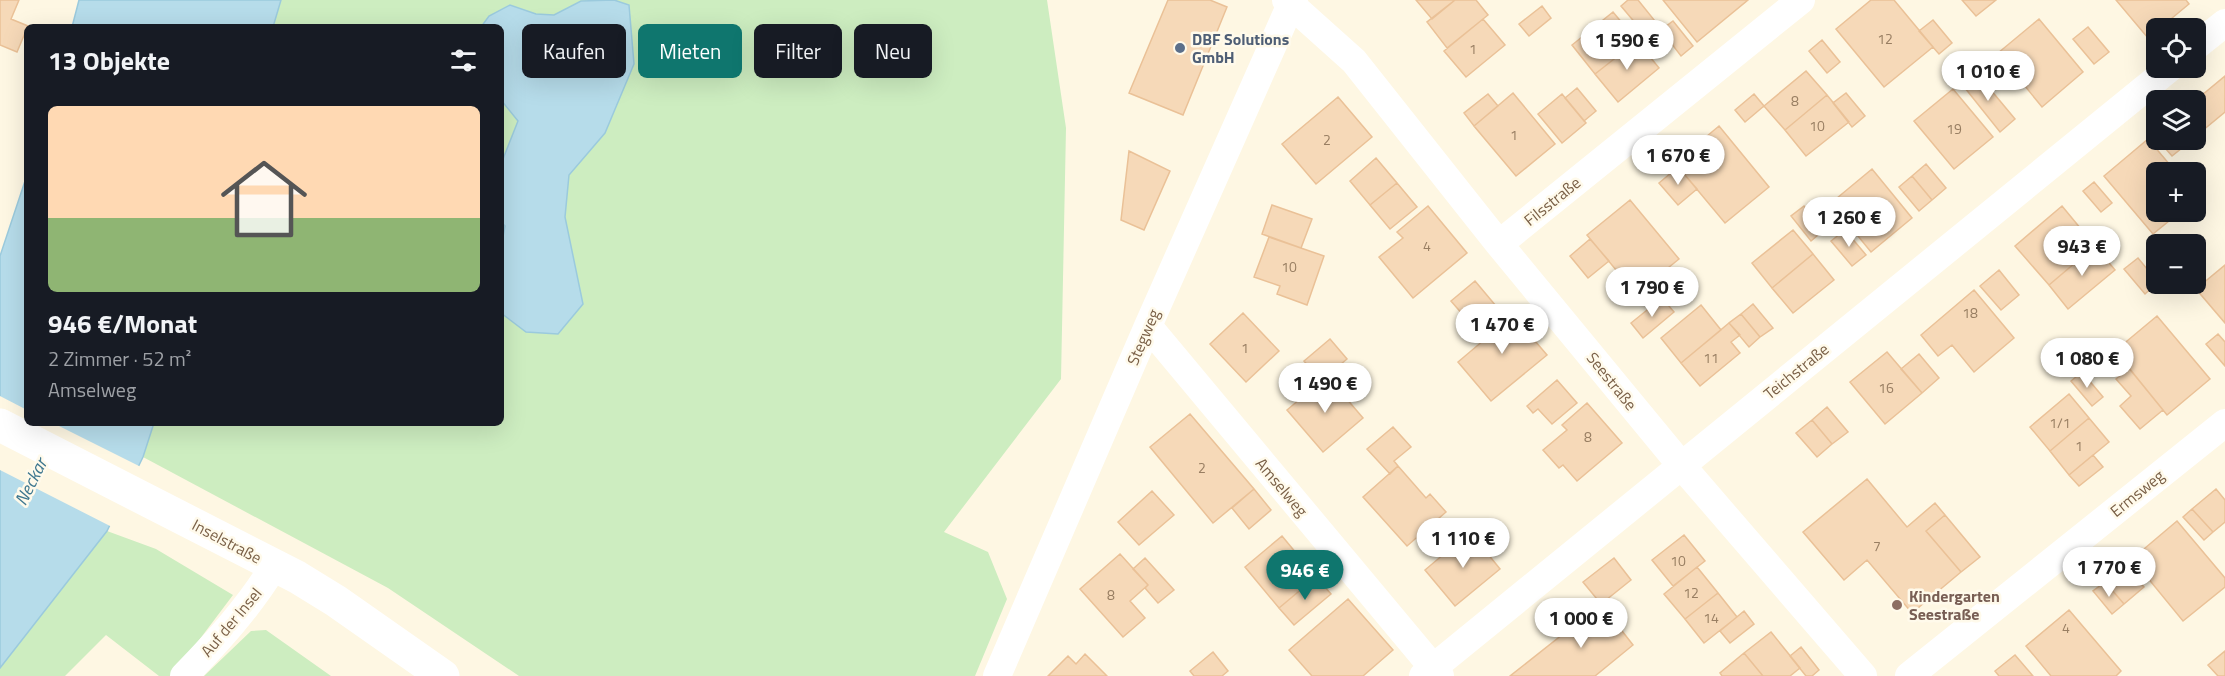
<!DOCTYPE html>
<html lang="de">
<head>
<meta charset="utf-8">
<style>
	body { margin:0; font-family:"Titillium Web",sans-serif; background:#20242c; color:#f1f3f6; height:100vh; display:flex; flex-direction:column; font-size:22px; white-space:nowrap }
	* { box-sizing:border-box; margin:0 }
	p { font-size:20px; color:#9ea1a6 }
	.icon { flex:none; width:33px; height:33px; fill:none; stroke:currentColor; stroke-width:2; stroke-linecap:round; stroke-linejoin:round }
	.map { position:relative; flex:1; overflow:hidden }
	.drawer { position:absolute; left:24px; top:24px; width:480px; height:402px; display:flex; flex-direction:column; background:#171b24; border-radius:9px; box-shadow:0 6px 24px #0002 }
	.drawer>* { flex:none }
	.guide { position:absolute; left:522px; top:24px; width:570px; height:54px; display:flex; gap:12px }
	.fabs { position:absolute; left:2146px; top:18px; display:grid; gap:12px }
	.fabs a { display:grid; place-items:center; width:60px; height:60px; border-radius:9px; background:#171b24; box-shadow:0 6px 24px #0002; font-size:30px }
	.price { position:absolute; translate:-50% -51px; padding:0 14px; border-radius:21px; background:#fff; color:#222; font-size:20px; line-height:39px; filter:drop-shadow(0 2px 3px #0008) }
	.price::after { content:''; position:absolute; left:50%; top:36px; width:18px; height:14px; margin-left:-9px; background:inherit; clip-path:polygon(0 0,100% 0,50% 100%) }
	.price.active { background:#0f766e; color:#fff }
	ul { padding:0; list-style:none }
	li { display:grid; align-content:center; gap:12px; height:318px; padding:0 24px }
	li span { display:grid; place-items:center; height:186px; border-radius:9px; color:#555 }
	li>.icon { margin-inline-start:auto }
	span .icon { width:108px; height:108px; fill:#fffc; stroke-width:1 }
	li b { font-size:26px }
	h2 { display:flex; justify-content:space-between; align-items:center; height:72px; padding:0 24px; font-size:26px }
	.pill { padding:0 21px; border-radius:9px; background:#171b24; box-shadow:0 6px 24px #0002; font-size:21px; line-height:54px }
	.pill.active { background:#0f766e; color:#fff }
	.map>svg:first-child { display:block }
	.green { fill:#cdedc0 }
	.water { fill:#b6dcea; stroke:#9bcadd; stroke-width:1.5 }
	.pier { fill:#fef7e3 }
	.building { fill:#f6d9b8; stroke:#eac197; stroke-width:1.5 }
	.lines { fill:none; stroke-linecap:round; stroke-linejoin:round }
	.street { stroke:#fff; stroke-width:28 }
	.secondary { stroke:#fff; stroke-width:33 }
	.service-dot { fill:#5c6f8a; stroke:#fffaeb; stroke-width:2 }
	.education-dot { fill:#8d6e63; stroke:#fffaeb; stroke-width:2 }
	.labels { text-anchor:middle; stroke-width:5; stroke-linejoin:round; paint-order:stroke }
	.number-label { font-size:14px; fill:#987e62 }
	.service-label { font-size:16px; font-weight:bold; fill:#4e5e75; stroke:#fffaeb; text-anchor:start }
	.street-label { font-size:16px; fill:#795f46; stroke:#fffaeb }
	.education-label { font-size:16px; font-weight:bold; fill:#785e54; stroke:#fffaeb; text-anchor:start }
	.water-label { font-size:18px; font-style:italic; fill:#3e778f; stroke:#fffaeb }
</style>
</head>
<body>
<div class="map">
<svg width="2225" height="676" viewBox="0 0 2225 676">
	<rect width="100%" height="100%" fill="#fef7e3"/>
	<path class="green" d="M 281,0 L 1047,0 L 1066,128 L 1061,379 L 944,532 L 988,552 L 1007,599 L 975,676 L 519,676 L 388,588 L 143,457 L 154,423 L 501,423 L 501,27 L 273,27 Z
		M 107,531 L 156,549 L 233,595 L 172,676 L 159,676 L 106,635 L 65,676 L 0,676 L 0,668 Z
		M 266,630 L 331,676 L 204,676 L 251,631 Z"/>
	<path class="water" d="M 79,0 L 281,0 L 273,27 L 72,27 Z
		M 614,0 L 629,5 L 634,64 L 605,133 L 569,175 L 565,217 L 583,304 L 558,334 L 526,332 L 501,313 L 501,247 L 505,226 L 501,222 L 501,164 L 518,121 L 501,100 L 501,27 L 481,27 L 489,16 L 510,5 L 536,14 L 554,15 L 581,1 Z
		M 27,175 L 27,423 L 154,423 L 143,457 L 107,531 L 0,668 L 0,256 Z"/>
	<path class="pier" d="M 0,396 L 27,410 L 27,423 L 53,423 L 141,467 L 112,527 L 0,470 Z"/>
	<path class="building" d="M 0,0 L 19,0 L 11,19 L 28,26 L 17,52 L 0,45 Z
		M 1168,0 L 1210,0 L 1227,7 L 1183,115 L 1129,93 Z
		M 1416,0 L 1455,0 L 1432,19 Z
		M 1455,0 L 1476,0 L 1488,15 L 1447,48 L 1427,22 Z
		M 1628,0 L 1638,0 L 1655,21 L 1642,31 L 1621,6 Z
		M 1663,0 L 1748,0 L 1697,42 Z
		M 1871,0 L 1894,0 L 1933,47 L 1884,87 L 1836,29 Z
		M 1962,0 L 1996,0 L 1976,16 Z
		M 2116,0 L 2186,0 L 2189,4 L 2148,38 Z
		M 1542,6 L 1551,18 L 1529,36 L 1519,24 Z
		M 1613,12 L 1637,41 L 1595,74 L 1572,45 Z
		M 1483,19 L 1505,45 L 1466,77 L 1444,51 Z
		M 2039,19 L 2083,72 L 2042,107 L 1998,53 Z
		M 1933,20 L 1952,43 L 1939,54 L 1919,31 Z
		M 1673,21 L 1693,46 L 1681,56 L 1661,30 Z
		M 2088,27 L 2109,52 L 2094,64 L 2073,39 Z
		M 1822,40 L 1840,62 L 1827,73 L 1809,51 Z
		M 1637,41 L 1659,68 L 1618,102 L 1595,74 Z
		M 1806,71 L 1827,95 L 1785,130 L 1764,106 Z
		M 1975,71 L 2015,119 L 2000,132 L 1961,83 Z
		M 2225,76 L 2225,112 L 2196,136 L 2196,100 Z
		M 1577,88 L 1596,111 L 1584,121 L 1565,98 Z
		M 1953,89 L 1993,137 L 1954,169 L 1914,121 Z
		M 1513,93 L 1555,144 L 1516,176 L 1474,126 Z
		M 1846,93 L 1865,116 L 1852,127 L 1833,103 Z
		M 1488,94 L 1498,106 L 1474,126 L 1464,113 Z
		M 1562,94 L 1586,123 L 1562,143 L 1538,114 Z
		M 1754,94 L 1764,106 L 1745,122 L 1735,110 Z
		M 1827,95 L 1849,122 L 1806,156 L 1785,130 Z
		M 1338,97 L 1372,137 L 1316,184 L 1282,144 Z
		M 1719,126 L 1769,187 L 1725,223 L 1675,163 Z
		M 2148,139 L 2176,172 L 2157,172 L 2157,212 L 2180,212 L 2153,234 L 2104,176 Z
		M 2158,140 L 2192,140 L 2172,156 Z
		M 1129,151 L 1170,171 L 1144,230 L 1121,220 Z
		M 1376,158 L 1397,183 L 1370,205 L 1350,181 Z
		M 1926,164 L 1946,188 L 1932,200 L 1912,176 Z
		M 1678,167 L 1697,189 L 1678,205 L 1659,183 Z
		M 1872,169 L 1912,218 L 1871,252 L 1831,203 Z
		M 1912,176 L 1932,200 L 1919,211 L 1899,187 Z
		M 2094,182 L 2112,203 L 2101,212 L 2083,191 Z
		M 1397,183 L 1417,207 L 1390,229 L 1370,205 Z
		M 1630,200 L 1679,259 L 1636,294 L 1587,235 Z
		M 1272,205 L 1312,219 L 1301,248 L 1262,234 Z
		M 1428,206 L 1467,253 L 1413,298 L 1379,257 L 1403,238 L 1397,232 Z
		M 1804,206 L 1824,230 L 1811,241 L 1791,216 Z
		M 2062,206 L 2095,246 L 2049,285 L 2015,246 Z
		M 1793,230 L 1813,254 L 1772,288 L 1752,263 Z
		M 1845,230 L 1866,255 L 1852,266 L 1831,241 Z
		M 1269,237 L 1324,256 L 1307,305 L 1277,294 L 1280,286 L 1254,277 Z
		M 1590,239 L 1609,261 L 1588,278 L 1570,256 Z
		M 2095,246 L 2115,270 L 2068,309 L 2049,285 Z
		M 1813,254 L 1834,280 L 1793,313 L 1772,288 Z
		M 2138,258 L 2157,281 L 2157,283 L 2145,294 L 2124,269 Z
		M 2225,265 L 2225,323 L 2196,289 Z
		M 1999,270 L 2019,295 L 2001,310 L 1980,286 Z
		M 1475,281 L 1501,312 L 1477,331 L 1451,301 Z
		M 1974,290 L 2014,338 L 1974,372 L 1952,345 L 1938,356 L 1921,335 Z
		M 1662,298 L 1674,312 L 1643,338 L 1631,323 Z
		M 1753,304 L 1773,328 L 1760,337 L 1741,314 Z
		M 1701,305 L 1721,330 L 1681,363 L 1661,338 Z
		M 1506,307 L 1547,355 L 1491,401 L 1458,362 L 1484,340 L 1477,331 Z
		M 1243,313 L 1279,351 L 1246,382 L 1210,344 Z
		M 1741,314 L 1760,337 L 1749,347 L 1729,323 Z
		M 2157,316 L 2210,379 L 2167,415 L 2115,351 Z
		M 1729,323 L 1740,335 L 1731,342 L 1740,353 L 1700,386 L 1681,363 Z
		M 2218,334 L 2225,342 L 2225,366 L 2206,344 Z
		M 1330,339 L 1347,359 L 1321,381 L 1304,361 Z
		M 1887,352 L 1922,393 L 1885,424 L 1850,382 Z
		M 1919,354 L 1939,378 L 1922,393 L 1901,369 Z
		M 2129,368 L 2163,410 L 2140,429 L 2120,406 L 2131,396 L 2116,379 Z
		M 2082,372 L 2103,397 L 2092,406 L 2071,381 Z
		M 1327,376 L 1363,418 L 1323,452 L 1287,410 Z
		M 1557,380 L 1577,403 L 1552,424 L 1538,409 L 1533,413 L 1527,406 Z
		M 2069,394 L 2089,418 L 2050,451 L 2030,427 Z
		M 1587,403 L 1622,443 L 1577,481 L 1563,465 L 1559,468 L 1543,450 L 1567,430 L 1562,425 Z
		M 1827,407 L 1848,432 L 1832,444 L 1812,420 Z
		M 1190,414 L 1254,489 L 1213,523 L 1150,447 Z
		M 2089,418 L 2109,442 L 2069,475 L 2050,451 Z
		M 1812,420 L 1832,444 L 1817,457 L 1796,433 Z
		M 1393,427 L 1411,447 L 1394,461 L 1398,466 L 1390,474 L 1367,449 Z
		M 2093,455 L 2103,467 L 2079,486 L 2069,475 Z
		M 1398,466 L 1426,498 L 1430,494 L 1446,512 L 1407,546 L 1363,497 Z
		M 1867,479 L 1907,527 L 1935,503 L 1945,515 L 1926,531 L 1961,572 L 1912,613 L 1867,560 L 1844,580 L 1803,532 Z
		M 1254,489 L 1271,510 L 1249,529 L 1232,508 Z
		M 2216,489 L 2225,500 L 2225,522 L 2213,532 L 2192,509 Z
		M 1152,491 L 1174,515 L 1139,545 L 1118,522 Z
		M 2192,509 L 2213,532 L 2204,540 L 2183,517 Z
		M 1945,515 L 1980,557 L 1961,572 L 1926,531 Z
		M 2177,521 L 2225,578 L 2225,587 L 2183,621 L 2147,577 L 2140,583 L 2125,565 Z
		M 1470,532 L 1500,569 L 1455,606 L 1425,570 Z
		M 1684,535 L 1705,561 L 1673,586 L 1652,560 Z
		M 1282,536 L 1316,577 L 1279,608 L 1245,567 Z
		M 1120,554 L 1148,585 L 1130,601 L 1145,618 L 1123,637 L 1080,589 Z
		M 1145,558 L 1174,590 L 1158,603 L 1145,588 L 1148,585 L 1133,569 Z
		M 1614,558 L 1631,580 L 1601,604 L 1583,582 Z
		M 2125,565 L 2144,587 L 2124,604 L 2105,582 Z
		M 1697,567 L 1718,593 L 1685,619 L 1664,594 Z
		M 1316,577 L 1331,594 L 1294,625 L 1279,608 Z
		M 2105,582 L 2124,604 L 2112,614 L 2093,591 Z
		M 1718,593 L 1737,617 L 1704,643 L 1685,619 Z
		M 1348,599 L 1393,650 L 1363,676 L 1312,676 L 1289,650 Z
		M 1601,604 L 1633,645 L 1595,676 L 1510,676 Z
		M 2069,610 L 2121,671 L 2116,676 L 2051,676 L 2026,646 Z
		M 1744,611 L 1754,624 L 1730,643 L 1720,631 Z
		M 1771,632 L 1800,668 L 1790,676 L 1763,676 L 1744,653 Z
		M 1801,647 L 1819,670 L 1812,676 L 1806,676 L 1790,656 Z
		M 2225,651 L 2225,676 L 2218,676 L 2208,665 Z
		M 1213,652 L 1228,671 L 1222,676 L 1194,676 L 1190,671 Z
		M 1744,653 L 1763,676 L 1722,676 L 1720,673 Z
		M 1085,654 L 1107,676 L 1048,676 L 1068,656 L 1076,664 Z
		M 2015,655 L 2033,676 L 1999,676 L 1995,671 Z"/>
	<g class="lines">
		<path class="street" d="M 1286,0 L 1354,61 L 1499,244 L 1681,465 L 1863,676
			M 2196,46 L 2225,23
			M 1499,244 L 1801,0
			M 1148,326 L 1440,676
			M 184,676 C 218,641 249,607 274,566
			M 997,676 L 1148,326 L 1291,4 L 1294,0
			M 1423,676 L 2170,68
			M 1909,676 L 2225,423"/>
		<path class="secondary" d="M 0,425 L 297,577 L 336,601 L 443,676"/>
	</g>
	<circle class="service-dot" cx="1180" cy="48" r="6"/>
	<circle class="education-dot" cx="1897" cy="605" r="6"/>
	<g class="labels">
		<g class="number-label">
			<text x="1885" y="44">12</text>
			<text x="1473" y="54">1</text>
			<text x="1795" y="106">8</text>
			<text x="1817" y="131">10</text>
			<text x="1954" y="134">19</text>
			<text x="1514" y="140">1</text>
			<text x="1327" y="145">2</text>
			<text x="1427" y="251">4</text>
			<text x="1289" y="272">10</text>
			<text x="1970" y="318">18</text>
			<text x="1245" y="353">1</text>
			<text x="1711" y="363">11</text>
			<text x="1886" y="393">16</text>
			<text x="2060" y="428">1/1</text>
			<text x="1588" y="442">8</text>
			<text x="2079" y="451">1</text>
			<text x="1202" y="473">2</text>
			<text x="1877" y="551">7</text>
			<text x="1678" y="566">10</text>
			<text x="1691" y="598">12</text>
			<text x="1111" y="600">8</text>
			<text x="1711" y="623">14</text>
			<text x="2066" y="633">4</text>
		</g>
		<g class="service-label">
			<text x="1192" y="45">DBF Solutions<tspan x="1192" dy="18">GmbH</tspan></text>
		</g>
		<g class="street-label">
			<text transform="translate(1552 201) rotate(-39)" y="6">Filsstraße</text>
			<text transform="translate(1143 337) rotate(-67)" y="6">Stegweg</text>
			<text transform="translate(1796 371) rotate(-39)" y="6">Teichstraße</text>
			<text transform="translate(1612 381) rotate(51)" y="6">Seestraße</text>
			<text transform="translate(1282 487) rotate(50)" y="6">Amselweg</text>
			<text transform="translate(2137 493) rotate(-39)" y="6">Ermsweg</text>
			<text transform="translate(227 541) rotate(28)" y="6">Inselstraße</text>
			<text transform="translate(231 622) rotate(-50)" y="6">Auf der Insel</text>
		</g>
		<g class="education-label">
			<text x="1909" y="602">Kindergarten<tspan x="1909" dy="18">Seestraße</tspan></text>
		</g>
		<g class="water-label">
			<text transform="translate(31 482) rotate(-63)" y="6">Neckar</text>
		</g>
	</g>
</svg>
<div class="fabs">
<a><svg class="icon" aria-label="locate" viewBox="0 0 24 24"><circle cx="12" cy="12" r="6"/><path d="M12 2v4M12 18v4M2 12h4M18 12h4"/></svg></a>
<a><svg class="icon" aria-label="layers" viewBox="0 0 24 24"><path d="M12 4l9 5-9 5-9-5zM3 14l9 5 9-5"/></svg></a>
<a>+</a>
<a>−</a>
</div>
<b class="price" style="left:1627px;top:71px">1 590 €</b>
<b class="price" style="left:1988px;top:102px">1 010 €</b>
<b class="price" style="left:1678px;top:186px">1 670 €</b>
<b class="price" style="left:1849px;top:248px">1 260 €</b>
<b class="price" style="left:2082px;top:277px">943 €</b>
<b class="price" style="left:1652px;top:318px">1 790 €</b>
<b class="price" style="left:1502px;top:355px">1 470 €</b>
<b class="price" style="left:2087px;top:389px">1 080 €</b>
<b class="price" style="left:1325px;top:414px">1 490 €</b>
<b class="price" style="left:1463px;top:569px">1 110 €</b>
<b class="price" style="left:2109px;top:598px">1 770 €</b>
<b class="price active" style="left:1305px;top:601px">946 €</b>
<b class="price" style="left:1581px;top:649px">1 000 €</b>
<div class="guide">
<a class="pill">Kaufen</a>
<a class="pill active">Mieten</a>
<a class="pill">Filter</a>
<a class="pill">Neu</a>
</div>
<section class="drawer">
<h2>13 Objekte<svg class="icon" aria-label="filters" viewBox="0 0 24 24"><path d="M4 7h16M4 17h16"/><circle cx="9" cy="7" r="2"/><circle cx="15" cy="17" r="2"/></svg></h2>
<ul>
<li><span style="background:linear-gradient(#ffd9b3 60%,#8fb573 0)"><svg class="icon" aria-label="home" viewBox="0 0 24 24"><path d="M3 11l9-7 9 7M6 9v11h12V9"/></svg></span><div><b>946 €/Monat</b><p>2 Zimmer · 52 m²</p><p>Amselweg</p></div></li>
</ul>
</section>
</div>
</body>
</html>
